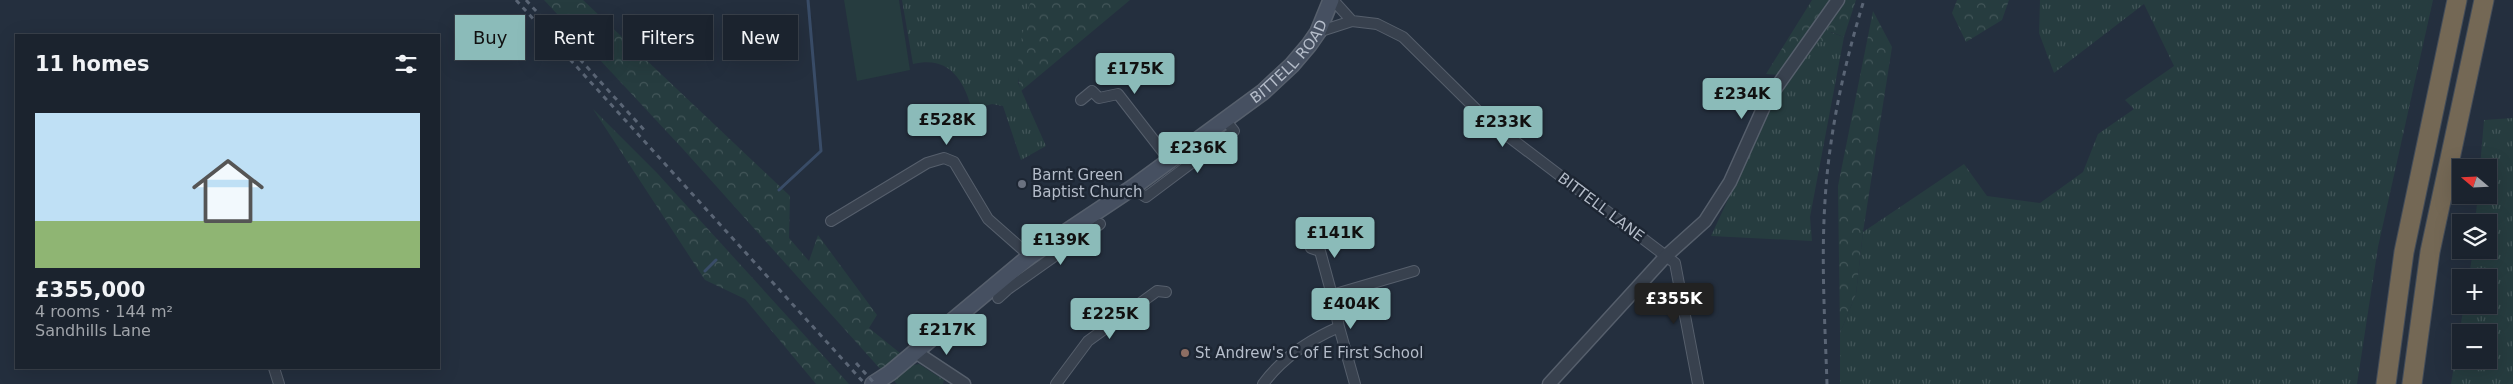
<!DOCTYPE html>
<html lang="en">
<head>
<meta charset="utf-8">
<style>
	body { margin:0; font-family:"DejaVu Sans",sans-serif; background:#282f3a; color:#f1f3f6; height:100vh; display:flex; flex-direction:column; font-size:19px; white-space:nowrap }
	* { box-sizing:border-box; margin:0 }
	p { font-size:16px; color:#a0a4aa }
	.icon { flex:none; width:28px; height:28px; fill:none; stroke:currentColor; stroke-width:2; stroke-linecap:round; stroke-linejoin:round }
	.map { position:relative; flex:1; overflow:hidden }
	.drawer { position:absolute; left:15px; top:34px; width:425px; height:335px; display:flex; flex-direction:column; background:#1b232e; border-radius:0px; box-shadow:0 5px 20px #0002,0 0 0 1px #39404a }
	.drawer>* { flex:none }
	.hud { position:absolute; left:455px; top:15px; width:475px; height:45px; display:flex; gap:10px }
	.needle { width:32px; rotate:289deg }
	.controls { position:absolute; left:2452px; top:159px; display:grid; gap:10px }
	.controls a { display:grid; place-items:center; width:45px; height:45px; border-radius:0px; background:#1b232e; box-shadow:0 5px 20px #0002,0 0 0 1px #39404a; font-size:25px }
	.price { position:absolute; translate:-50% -42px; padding:0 11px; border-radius:5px; background:#8bbbb9; color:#111; font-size:16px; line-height:32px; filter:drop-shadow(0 1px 2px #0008) }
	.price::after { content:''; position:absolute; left:50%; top:30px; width:15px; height:11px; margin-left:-8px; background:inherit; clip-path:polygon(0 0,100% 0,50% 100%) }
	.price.active { background:#222; color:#fff }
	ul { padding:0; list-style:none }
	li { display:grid; align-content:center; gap:10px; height:265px; padding:0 20px }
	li+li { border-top:1px solid #39404a }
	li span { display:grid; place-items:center; height:155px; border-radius:0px; color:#555 }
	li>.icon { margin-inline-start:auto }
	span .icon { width:90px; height:90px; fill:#fffc; stroke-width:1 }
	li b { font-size:21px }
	h2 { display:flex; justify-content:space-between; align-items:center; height:60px; padding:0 20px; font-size:21px }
	.pill { padding:0 18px; border-radius:0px; background:#1b232e; box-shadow:0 5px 20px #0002,0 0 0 1px #39404a; font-size:18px; line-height:45px }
	.pill.active { background:#8bbbb9; color:#111 }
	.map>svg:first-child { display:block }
	.grass { fill:url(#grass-tufts); fill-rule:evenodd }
	.forest { fill:url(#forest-crowns) }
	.pitch { fill:#263c3f }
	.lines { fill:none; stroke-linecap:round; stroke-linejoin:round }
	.stream { stroke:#394c67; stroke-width:3 }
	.minor-casing { stroke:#565f6c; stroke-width:12 }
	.tertiary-casing { stroke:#565f6c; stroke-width:15 }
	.secondary-casing { stroke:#565f6c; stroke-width:18 }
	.motorway-casing { stroke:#434c59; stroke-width:21 }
	.minor { stroke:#38414e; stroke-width:10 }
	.tertiary { stroke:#38414e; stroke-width:12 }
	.secondary { stroke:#465061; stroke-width:15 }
	.motorway { stroke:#746855; stroke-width:19 }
	.rail { stroke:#5a6575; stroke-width:3; stroke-dasharray:5 5; stroke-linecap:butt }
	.worship-dot { fill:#6b7280; stroke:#1d2633; stroke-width:2 }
	.education-dot { fill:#8d6e63; stroke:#1d2633; stroke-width:2 }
	.labels { text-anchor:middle; stroke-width:5; stroke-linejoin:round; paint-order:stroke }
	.street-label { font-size:15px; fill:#b4bcc9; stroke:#1d2633 }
	.poi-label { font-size:15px; fill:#b4bcc9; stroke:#1d2633; text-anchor:start }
</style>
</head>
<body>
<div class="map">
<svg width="2513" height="384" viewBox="0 0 2513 384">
	<defs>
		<pattern id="grass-tufts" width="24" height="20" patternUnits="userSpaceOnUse" patternTransform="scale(1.25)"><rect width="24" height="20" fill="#263c3f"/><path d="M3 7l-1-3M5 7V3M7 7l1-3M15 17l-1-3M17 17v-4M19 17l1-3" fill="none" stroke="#435659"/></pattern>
		<pattern id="forest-crowns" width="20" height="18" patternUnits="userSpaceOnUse" patternTransform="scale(1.25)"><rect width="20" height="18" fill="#263c3f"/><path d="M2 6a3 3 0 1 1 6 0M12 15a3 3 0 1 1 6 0" fill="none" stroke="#435659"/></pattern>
	</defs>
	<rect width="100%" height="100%" fill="#242f3e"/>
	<path class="grass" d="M 902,0 L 1031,0 L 1022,42 L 1018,83 L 1046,146 L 1021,160 L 1003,106 L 992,104 L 972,110 C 964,80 949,55 913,64 Z
		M 2040,0 L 2433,0 L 2378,247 L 2357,384 L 1840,384 L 1840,333 L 1856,294 L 1863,232 L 1964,164 L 1987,196 L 2040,203 L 2083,172 L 2098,134 L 2134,109 L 2125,100 L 2174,66 L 2144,4 L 2054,73 L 2039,33 Z
		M 1830,32 L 1844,37 L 1810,217 L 1812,241 L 1711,236 L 1775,98 L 1814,40 Z
		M 2513,118 L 2513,384 L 2451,384 L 2464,305 L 2489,305 L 2489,278 L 2469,277 L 2473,250 L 2489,250 L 2489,222 L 2475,222 L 2478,195 L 2489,195 L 2489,168 L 2480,167 L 2484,120 ZM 2489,332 L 2489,360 L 2461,360 L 2461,332 Z"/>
	<path class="forest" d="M 544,0 L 583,0 L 790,196 L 789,238 L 809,261 L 818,235 L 877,315 L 869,328 L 900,353 L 882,371 L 682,148 Z
		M 1031,0 L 1130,0 L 1021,91 C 1012,69 1025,23 1031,0 Z
		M 1812,0 L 1833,0 L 1778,75 L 1766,74 Z
		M 1842,0 L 1856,0 L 1844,37 L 1831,32 L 1822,42 L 1814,40 Z
		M 1957,0 L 2009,0 L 2002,20 L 1966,42 L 1952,13 Z
		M 1873,11 L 1892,47 L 1863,232 L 1856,294 L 1840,333 L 1838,186 Z
		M 593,109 L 657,173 L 849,384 L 816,384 L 745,299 L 705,280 Z
		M 919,364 L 944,380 L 943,384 L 897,384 L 894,381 L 909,366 Z"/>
	<path class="pitch" d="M 844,0 L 899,0 L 910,70 L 857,81 Z"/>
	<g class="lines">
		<path class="stream" d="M 779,190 L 821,151 L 808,0
			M 705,271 L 716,260"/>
		<defs>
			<path id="minor" d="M 1333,0 L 1352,21
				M 1318,32 L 1352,21 L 1377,24 L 1403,37 L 1488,121 L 1675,263 L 1698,384
				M 1081,100 L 1092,91 L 1099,98 L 1118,94 L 1170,161
				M 1132,188 L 1146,197 L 1234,131 L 1226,121
				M 831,221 L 927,163 L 944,158 L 954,162 L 988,219 L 1030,256
				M 1311,248 L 1320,251 L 1332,295
				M 1008,289 L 1100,224
				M 998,298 L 1008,289 L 1005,284
				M 1339,327 L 1355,384
				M 274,368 L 279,384
				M 1056,384 L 1088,341 L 1157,291 L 1166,292
				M 1263,384 C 1283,357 1309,340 1339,327 L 1332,295 L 1414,271"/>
			<path id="tertiary" d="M 914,351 L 964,384
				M 1549,384 L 1666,256 L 1705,221 L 1730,182 L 1766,102 L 1838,0"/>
			<g id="secondary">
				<path id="s1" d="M 873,384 L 890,373 L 1030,256 L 1132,188 L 1263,92 L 1292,65 L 1309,45 L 1318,32 L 1331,0"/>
			</g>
			<path id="motorway" d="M 2386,384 L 2404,252 L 2457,0
				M 2412,384 L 2430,252 L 2484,0"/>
		</defs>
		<use href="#minor" class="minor-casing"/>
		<use href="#tertiary" class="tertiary-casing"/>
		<use href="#secondary" class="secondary-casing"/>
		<use href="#motorway" class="motorway-casing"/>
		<use href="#minor" class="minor"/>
		<use href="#tertiary" class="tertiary"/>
		<use href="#secondary" class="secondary"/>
		<use href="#motorway" class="motorway"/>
		<path class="rail" d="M 516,0 L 865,384
			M 526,0 L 647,133
			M 856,363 L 875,384
			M 1827,384 C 1825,323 1821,262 1825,201 C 1829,133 1844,65 1864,0"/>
	</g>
	<circle class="worship-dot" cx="1022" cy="184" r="5"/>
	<circle class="education-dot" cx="1185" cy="353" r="5"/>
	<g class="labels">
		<g class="street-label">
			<text dy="5" stroke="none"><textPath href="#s1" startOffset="528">BITTELL ROAD</textPath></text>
			<text transform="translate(1601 207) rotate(37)" y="5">BITTELL LANE</text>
		</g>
		<g class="poi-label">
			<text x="1032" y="180">Barnt Green<tspan x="1032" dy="17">Baptist Church</tspan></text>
			<text x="1195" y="358">St Andrew's C of E First School</text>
		</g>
	</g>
</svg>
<div class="controls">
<a><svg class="needle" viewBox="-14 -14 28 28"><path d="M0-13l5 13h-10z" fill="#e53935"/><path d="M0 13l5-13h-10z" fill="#a0a4aa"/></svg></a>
<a><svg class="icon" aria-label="layers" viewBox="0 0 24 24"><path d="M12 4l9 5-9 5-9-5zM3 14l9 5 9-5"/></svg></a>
<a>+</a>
<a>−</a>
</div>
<b class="price" style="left:1135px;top:95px">£175K</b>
<b class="price" style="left:1742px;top:120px">£234K</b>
<b class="price" style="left:947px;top:146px">£528K</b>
<b class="price" style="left:1503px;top:148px">£233K</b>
<b class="price" style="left:1198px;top:174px">£236K</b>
<b class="price" style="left:1335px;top:259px">£141K</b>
<b class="price" style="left:1061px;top:266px">£139K</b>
<b class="price active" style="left:1674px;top:325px">£355K</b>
<b class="price" style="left:1351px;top:330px">£404K</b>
<b class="price" style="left:1110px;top:340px">£225K</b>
<b class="price" style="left:947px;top:356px">£217K</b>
<div class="hud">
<a class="pill active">Buy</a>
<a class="pill">Rent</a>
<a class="pill">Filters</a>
<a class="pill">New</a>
</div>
<section class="drawer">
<h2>11 homes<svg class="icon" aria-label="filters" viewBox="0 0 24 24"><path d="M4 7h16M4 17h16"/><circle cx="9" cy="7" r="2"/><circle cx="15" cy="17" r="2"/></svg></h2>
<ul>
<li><span style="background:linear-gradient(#bfe0f5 70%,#8fb573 0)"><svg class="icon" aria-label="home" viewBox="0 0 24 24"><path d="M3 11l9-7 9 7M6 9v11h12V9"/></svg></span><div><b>£355,000</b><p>4 rooms · 144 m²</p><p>Sandhills Lane</p></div></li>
</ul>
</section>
</div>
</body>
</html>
